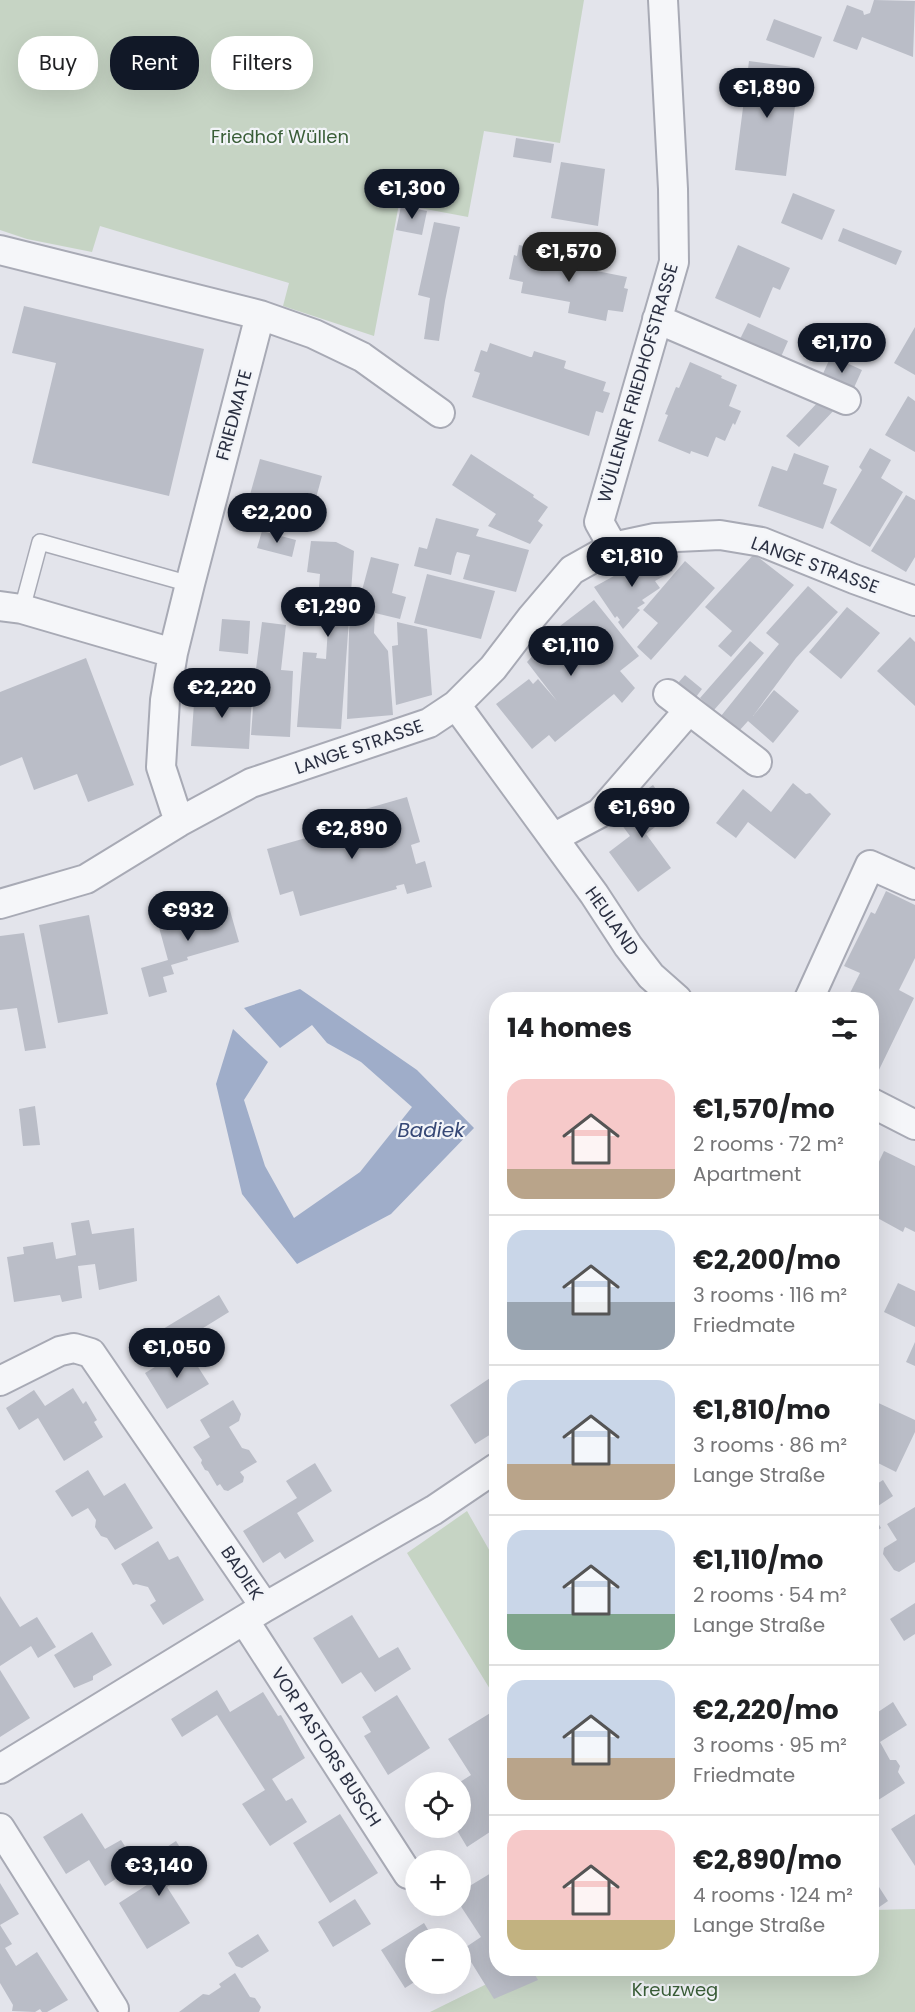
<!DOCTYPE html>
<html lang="en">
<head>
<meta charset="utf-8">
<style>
	body { margin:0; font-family:Poppins,sans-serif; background:#f2f2f2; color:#202124; height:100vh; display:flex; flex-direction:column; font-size:22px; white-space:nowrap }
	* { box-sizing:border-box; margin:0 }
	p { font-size:20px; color:#757577 }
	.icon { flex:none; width:33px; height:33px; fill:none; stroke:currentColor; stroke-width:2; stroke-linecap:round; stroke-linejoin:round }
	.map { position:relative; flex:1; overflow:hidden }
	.side { position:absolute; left:489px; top:992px; width:390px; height:984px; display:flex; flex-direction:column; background:#fff; border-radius:24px; box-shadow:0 6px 24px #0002 }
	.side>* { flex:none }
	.top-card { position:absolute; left:18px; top:36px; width:381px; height:54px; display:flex; gap:12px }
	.controls { position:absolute; left:405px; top:1772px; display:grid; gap:12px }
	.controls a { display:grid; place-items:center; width:66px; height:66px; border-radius:50%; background:#fff; box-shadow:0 6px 24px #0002; font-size:30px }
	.price { position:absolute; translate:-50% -51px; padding:0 14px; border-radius:21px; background:#111827; color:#fff; font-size:20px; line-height:39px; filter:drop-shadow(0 2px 3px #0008) }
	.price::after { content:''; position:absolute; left:50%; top:36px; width:18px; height:14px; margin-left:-9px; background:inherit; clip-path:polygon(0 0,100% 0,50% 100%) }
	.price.selected { background:#222; color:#fff }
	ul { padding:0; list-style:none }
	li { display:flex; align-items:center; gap:18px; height:150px; padding:0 18px }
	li+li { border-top:2px solid #e0e0e0 }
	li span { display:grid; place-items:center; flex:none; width:168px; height:120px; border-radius:18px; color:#555 }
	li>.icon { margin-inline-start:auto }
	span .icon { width:72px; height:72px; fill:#fffc; stroke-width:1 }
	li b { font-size:26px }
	h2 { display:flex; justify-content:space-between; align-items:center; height:72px; padding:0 18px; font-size:26px }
	.pill { padding:0 21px; border-radius:24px; background:#fff; box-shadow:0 6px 24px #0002; font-size:21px; line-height:54px }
	.pill.selected { background:#111827; color:#fff }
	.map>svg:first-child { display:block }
	.green { fill:#c6d4c4 }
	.water { fill:#9fadc9 }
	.building { fill:#babdc7 }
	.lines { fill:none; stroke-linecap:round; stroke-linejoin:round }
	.service-casing { stroke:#a8aab5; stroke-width:18 }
	.minor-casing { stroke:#a8aab5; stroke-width:32 }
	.service { stroke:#f5f6f9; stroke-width:15 }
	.minor { stroke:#f5f6f9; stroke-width:28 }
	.labels { text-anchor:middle; stroke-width:4.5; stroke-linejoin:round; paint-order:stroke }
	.park-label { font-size:18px; fill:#3a5e38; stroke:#f2f4f8 }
	.street-label { font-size:18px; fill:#2b3042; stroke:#f2f4f8 }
	.water-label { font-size:20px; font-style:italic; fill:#364876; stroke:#f2f4f8 }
</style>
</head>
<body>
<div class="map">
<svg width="915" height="2012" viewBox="0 0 915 2012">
	<rect width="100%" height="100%" fill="#e3e4eb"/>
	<path class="green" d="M 0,0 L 584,0 L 560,143 L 484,131 L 468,217 L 399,204 L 374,336 L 283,306 L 289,283 L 100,226 L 92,252 L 27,239 L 0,230 Z
		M 467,1511 L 496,1562 L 496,1699 L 407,1553 Z
		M 915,1909 L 915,2012 L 430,2012 L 519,1968 L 872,1968 L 872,1910 Z"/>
	<path class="water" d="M 300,989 L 417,1070 L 474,1128 L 391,1214 L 297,1264 L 242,1194 L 216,1084 L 233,1029 L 268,1062 L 244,1100 L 265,1166 L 294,1218 L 360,1172 L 412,1107 L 361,1062 L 327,1043 L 312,1025 L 280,1048 L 244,1008 Z"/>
	<path class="building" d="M 874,0 L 915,1 L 913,57 L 862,37 L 857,50 L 833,41 L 847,5 L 863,11 L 864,15 L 870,13 Z
		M 774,19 L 822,37 L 814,58 L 766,40 Z
		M 749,61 L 800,68 L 786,176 L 735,170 Z
		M 516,138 L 554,144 L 551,163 L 513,157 Z
		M 561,162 L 605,169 L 598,226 L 551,218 Z
		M 793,193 L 835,210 L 822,240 L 781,223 Z
		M 401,206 L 427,211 L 422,235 L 396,230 Z
		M 434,222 L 460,227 L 445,301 L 439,341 L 424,339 L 430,298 L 418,295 Z
		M 843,228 L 902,251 L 896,265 L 838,241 Z
		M 519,245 L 569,255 L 566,265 L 627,277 L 624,288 L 628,289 L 623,312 L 608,310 L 606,321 L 568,313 L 570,302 L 521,293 L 523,282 L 509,279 L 514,255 L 517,256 Z
		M 738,245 L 790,268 L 780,290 L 773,287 L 760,318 L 715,298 Z
		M 24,306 L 204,349 L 169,496 L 32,463 L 56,363 L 12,353 Z
		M 748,323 L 788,341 L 780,359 L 739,341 Z
		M 915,327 L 915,375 L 894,363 Z
		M 490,343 L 530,357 L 532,357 L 534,351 L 566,361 L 564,368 L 566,369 L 606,382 L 603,391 L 610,393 L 603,413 L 596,411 L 589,436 L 472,397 L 480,373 L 474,371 L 481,350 L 487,352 Z
		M 831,356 L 862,370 L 852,392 L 821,378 Z
		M 690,362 L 722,376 L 721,378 L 737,385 L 729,406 L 741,411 L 735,425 L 733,423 L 725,441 L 716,437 L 708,457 L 691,451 L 690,454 L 658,441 L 668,415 L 665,414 L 676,387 L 679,388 Z
		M 908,396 L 915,401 L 915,452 L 885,435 Z
		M 820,400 L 837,407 L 799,447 L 786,436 Z
		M 870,448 L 891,460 L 881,478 L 903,492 L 870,547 L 830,523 L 862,470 L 859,467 Z
		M 794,453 L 829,466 L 823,484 L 837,489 L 823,529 L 758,506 L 772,466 L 787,471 Z
		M 471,454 L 534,495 L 533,497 L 548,507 L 538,521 L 543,525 L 530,544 L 488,526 L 496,514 L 452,485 Z
		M 260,459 L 322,476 L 316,498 L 298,493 L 289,528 L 244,516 Z
		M 906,495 L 915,500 L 915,557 L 906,572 L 871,551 Z
		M 436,518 L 479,529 L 476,536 L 529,550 L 516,592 L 463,579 L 470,555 L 457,552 L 455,557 L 451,575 L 414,566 L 419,547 L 427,549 Z
		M 262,531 L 296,540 L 292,557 L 257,548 Z
		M 311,541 L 336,542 L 354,551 L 341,729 L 297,727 L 303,652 L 317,653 L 316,658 L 326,659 L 328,627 L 316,626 L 320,574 L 307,572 Z
		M 754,554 L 794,585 L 731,657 L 718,646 L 732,631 L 705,607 Z
		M 664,556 L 673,571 L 655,581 L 660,588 L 642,600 L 645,603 L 637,608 L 640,610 L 623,629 L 618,622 L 620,620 L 617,616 L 615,618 L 594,587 L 641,561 Z
		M 371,557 L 399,564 L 392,593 L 406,597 L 400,619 L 375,613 L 374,633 L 388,651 L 393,715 L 347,719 L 349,631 L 353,593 L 361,594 Z
		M 685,561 L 715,588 L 651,660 L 637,647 L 658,623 L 643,610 Z
		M 427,574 L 495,591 L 481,639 L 414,623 Z
		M 808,586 L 838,612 L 796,658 L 753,716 L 774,690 L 799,711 L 773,743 L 748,721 L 739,731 L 721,716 L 779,644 L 766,633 Z
		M 594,600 L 639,656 L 620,671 L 635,688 L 622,703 L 614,694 L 555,742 L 549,735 L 532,749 L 496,704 L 529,679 L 533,684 L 538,679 L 557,701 L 527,662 L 560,626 Z
		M 847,607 L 880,633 L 841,679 L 809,652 Z
		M 222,619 L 250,621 L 248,654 L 219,651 Z
		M 262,622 L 286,625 L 281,670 L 293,671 L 290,737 L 251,735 L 256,669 Z
		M 397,622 L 427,629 L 432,695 L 396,705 L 392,646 L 398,645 Z
		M 910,637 L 915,642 L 915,706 L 877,671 Z
		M 750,641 L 764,653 L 714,710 L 700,698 Z
		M 86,658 L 134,785 L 88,802 L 77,774 L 34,790 L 22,757 L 0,766 L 0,692 Z
		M 685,675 L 702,689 L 696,697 L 678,683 Z
		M 195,689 L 252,692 L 249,749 L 191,746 Z
		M 793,783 L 806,794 L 810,793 L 831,814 L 795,859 L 748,822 L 736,838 L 716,823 L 743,789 L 771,812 Z
		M 653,785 L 673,813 L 646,834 L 671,868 L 638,892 L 609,852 L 630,836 L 613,813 Z
		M 407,797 L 420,842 L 411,845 L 416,864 L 425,861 L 432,887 L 407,894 L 404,884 L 396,886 L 397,889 L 300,916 L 293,891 L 280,895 L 267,849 L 352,825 L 348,814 Z
		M 886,891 L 915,905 L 915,958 L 899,990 L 914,998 L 876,1076 L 872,1074 L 872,999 L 847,999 L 860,973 L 844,966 L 871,912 L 875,914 Z
		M 175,907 L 179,921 L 229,907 L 239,942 L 187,957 L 188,960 L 171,965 L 174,974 L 163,977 L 167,992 L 149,997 L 141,968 L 168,960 L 155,913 Z
		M 89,915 L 108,1014 L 58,1023 L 39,925 Z
		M 24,933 L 46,1048 L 25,1051 L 17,1008 L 0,1010 L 0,936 Z
		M 35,1106 L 40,1145 L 23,1146 L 19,1109 Z
		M 884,1151 L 915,1166 L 915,1232 L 905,1227 L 903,1232 L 872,1215 L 872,1171 L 874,1172 Z
		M 89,1220 L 92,1234 L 134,1228 L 137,1281 L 99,1290 L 95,1264 L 78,1266 L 82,1298 L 62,1302 L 60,1295 L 14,1302 L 7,1257 L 24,1254 L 23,1247 L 53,1242 L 56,1259 L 76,1255 L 71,1223 Z
		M 898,1283 L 915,1291 L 915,1327 L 884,1312 Z
		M 219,1295 L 229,1312 L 174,1346 L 163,1329 Z
		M 915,1342 L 915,1366 L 906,1362 Z
		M 186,1348 L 209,1384 L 167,1409 L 145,1373 Z
		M 496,1374 L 496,1431 L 475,1444 L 450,1405 Z
		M 73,1388 L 83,1404 L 86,1401 L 97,1420 L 94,1422 L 103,1437 L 64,1461 L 38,1418 L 19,1430 L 6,1408 L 34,1390 L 45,1406 Z
		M 233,1400 L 241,1414 L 239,1421 L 229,1427 L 242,1448 L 249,1450 L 257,1462 L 240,1472 L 244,1477 L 243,1482 L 228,1491 L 224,1490 L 220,1484 L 217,1486 L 208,1471 L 205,1470 L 201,1463 L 202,1460 L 193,1447 L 210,1437 L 200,1420 Z
		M 872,1400 L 915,1420 L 915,1432 L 896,1472 L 872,1460 Z
		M 315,1463 L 332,1491 L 297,1513 L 314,1541 L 285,1559 L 280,1552 L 263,1563 L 243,1531 L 297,1498 L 286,1481 Z
		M 88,1470 L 104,1496 L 125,1483 L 153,1528 L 115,1550 L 107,1538 L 101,1536 L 95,1527 L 96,1520 L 88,1508 L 72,1517 L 55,1491 Z
		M 883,1480 L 893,1496 L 872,1510 L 872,1487 Z
		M 915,1507 L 915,1562 L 899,1572 L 894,1570 L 883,1554 L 884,1548 L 897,1540 L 887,1524 Z
		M 872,1513 L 881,1528 L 872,1534 Z
		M 158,1541 L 169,1560 L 178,1556 L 204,1600 L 163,1625 L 150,1605 L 156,1601 L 148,1587 L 136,1584 L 133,1585 L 121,1564 Z
		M 0,1596 L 20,1627 L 37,1617 L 56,1647 L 38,1658 L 31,1646 L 0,1666 Z
		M 915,1603 L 915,1634 L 904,1641 L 890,1619 Z
		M 352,1615 L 379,1658 L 398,1647 L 411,1669 L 375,1692 L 361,1672 L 342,1684 L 313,1638 Z
		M 92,1632 L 112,1665 L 93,1676 L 93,1680 L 74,1688 L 54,1655 Z
		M 0,1670 L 30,1718 L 0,1737 Z
		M 217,1690 L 230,1712 L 263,1692 L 278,1716 L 281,1715 L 305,1758 L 272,1779 L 286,1801 L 292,1798 L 307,1822 L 270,1846 L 242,1804 L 265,1790 L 217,1715 L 182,1737 L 171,1719 Z
		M 397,1695 L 430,1748 L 388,1775 L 364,1736 L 371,1732 L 362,1717 Z
		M 893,1702 L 907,1725 L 880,1742 L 890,1760 L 896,1760 L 900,1766 L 898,1772 L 905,1783 L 872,1804 L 872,1716 Z
		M 492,1712 L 496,1718 L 496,1828 L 467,1847 L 455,1827 L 460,1827 L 460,1782 L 471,1775 L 448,1739 Z
		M 82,1813 L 105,1849 L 121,1840 L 137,1865 L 105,1886 L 89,1860 L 66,1874 L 43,1837 Z
		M 340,1814 L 378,1873 L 330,1903 L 293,1843 Z
		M 915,1814 L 915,1866 L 891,1829 Z
		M 176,1841 L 194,1870 L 167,1887 L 190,1923 L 147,1949 L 119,1903 L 150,1883 L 139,1865 Z
		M 496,1870 L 496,1968 L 531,1968 L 538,1980 L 494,1999 L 463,1949 L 481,1937 L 460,1905 L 460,1888 L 467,1884 L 468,1887 Z
		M 872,1876 L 888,1901 L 872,1912 Z
		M 0,1883 L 19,1914 L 0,1925 L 12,1944 L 5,1948 L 16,1966 L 37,1952 L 68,2000 L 47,2012 L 42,2012 L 40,2009 L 35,2012 L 12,2011 L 13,2005 L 0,1983 Z
		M 355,1899 L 371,1924 L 333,1947 L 318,1922 Z
		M 424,1923 L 433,1938 L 416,1938 L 416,1981 L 405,1988 L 381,1950 Z
		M 258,1934 L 269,1951 L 242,1968 L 236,1966 L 228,1953 Z
		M 235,1973 L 250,1997 L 255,1998 L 261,2007 L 259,2012 L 179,2012 L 203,1994 L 209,1995 L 221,1987 L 219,1984 Z"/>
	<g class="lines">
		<defs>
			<path id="service" d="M 22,609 L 40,542 L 190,584"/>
			<path id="minor" d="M 0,250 L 260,315 L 314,334 L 362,357 L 440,413
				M 657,319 L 846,400
				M 613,547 L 599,522 L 674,262 L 673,189 L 663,0
				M 0,606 L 22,609 L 173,653
				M 668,694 L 757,762
				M 456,705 L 594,894 L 628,946 L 651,976 L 677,999
				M 179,822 L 161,767 L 165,700 L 173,653 L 190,584 L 260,315
				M 553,838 L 600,813 L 689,710
				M 0,904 L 86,879 L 179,822 L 251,783 L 429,723 L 456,705 L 493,668 L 532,617 L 572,570 L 613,547 L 655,538 L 720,535 L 762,542 L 854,579 L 915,601
				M 809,999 L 870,865 L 915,885
				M 872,1103 L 915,1125
				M 0,1381 L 60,1351 L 74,1348 L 91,1353 L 265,1607
				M 244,1620 L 408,1874
				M 0,1769 L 265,1607 L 434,1510 L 496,1468
				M 0,1828 L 114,2009"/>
		</defs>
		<use href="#service" class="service-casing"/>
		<use href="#minor" class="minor-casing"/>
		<use href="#service" class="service"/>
		<use href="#minor" class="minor"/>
	</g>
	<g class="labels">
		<g class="park-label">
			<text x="280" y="143">Friedhof Wüllen</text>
			<text x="675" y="1996">Kreuzweg</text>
		</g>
		<g class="street-label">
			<text transform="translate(638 383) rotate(-74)" y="6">WÜLLENER FRIEDHOFSTRASSE</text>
			<text transform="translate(234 415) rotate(-75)" y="6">FRIEDMATE</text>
			<text transform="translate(815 565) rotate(20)" y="6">LANGE STRASSE</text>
			<text transform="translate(359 747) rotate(-19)" y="6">LANGE STRASSE</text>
			<text transform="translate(612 921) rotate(55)" y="6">HEULAND</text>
			<text transform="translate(242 1573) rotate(56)" y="6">BADIEK</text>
			<text transform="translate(326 1747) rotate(57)" y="6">VOR PASTORS BUSCH</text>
		</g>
		<g class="water-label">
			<text x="431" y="1137">Badiek</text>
		</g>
	</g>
</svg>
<div class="controls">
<a><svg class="icon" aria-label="locate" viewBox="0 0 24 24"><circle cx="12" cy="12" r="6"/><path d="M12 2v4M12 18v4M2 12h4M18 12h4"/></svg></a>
<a>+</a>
<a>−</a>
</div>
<b class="price" style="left:767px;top:119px">€1,890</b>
<b class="price" style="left:412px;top:220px">€1,300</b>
<b class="price selected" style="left:569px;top:283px">€1,570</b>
<b class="price" style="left:842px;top:374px">€1,170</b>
<b class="price" style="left:277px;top:544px">€2,200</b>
<b class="price" style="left:632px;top:588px">€1,810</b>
<b class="price" style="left:328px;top:638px">€1,290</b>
<b class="price" style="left:571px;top:677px">€1,110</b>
<b class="price" style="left:222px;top:719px">€2,220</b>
<b class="price" style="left:642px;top:839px">€1,690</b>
<b class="price" style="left:352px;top:860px">€2,890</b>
<b class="price" style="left:188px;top:942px">€932</b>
<b class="price" style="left:177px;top:1379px">€1,050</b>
<b class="price" style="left:159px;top:1897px">€3,140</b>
<div class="top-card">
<a class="pill">Buy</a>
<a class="pill selected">Rent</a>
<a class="pill">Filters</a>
</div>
<section class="side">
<h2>14 homes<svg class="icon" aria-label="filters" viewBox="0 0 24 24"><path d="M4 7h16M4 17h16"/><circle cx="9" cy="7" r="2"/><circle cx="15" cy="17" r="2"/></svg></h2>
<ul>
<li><span style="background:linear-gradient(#f6c9c9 75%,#b9a48a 0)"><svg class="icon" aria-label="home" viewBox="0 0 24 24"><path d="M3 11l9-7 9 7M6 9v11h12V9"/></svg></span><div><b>€1,570/mo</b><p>2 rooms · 72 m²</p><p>Apartment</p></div></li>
<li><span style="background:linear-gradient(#c9d6e8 60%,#9aa5b1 0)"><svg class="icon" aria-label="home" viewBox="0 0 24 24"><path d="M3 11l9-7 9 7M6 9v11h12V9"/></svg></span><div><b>€2,200/mo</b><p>3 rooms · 116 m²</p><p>Friedmate</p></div></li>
<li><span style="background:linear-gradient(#c9d6e8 70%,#b9a48a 0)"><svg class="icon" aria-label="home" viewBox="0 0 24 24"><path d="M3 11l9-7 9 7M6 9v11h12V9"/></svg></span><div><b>€1,810/mo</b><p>3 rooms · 86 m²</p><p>Lange Straße</p></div></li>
<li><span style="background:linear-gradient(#c9d6e8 70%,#7fa58c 0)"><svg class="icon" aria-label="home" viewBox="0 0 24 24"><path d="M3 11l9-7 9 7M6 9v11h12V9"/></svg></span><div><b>€1,110/mo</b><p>2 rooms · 54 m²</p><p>Lange Straße</p></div></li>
<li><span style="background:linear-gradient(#c9d6e8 65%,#b9a48a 0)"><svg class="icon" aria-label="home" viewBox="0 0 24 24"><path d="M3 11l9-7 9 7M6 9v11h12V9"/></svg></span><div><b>€2,220/mo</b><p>3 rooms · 95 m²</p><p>Friedmate</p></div></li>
<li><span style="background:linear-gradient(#f6c9c9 75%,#c2b280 0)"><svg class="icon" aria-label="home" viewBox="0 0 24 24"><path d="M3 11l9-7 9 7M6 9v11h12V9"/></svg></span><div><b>€2,890/mo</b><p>4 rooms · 124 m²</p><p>Lange Straße</p></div></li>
</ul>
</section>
</div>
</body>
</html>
